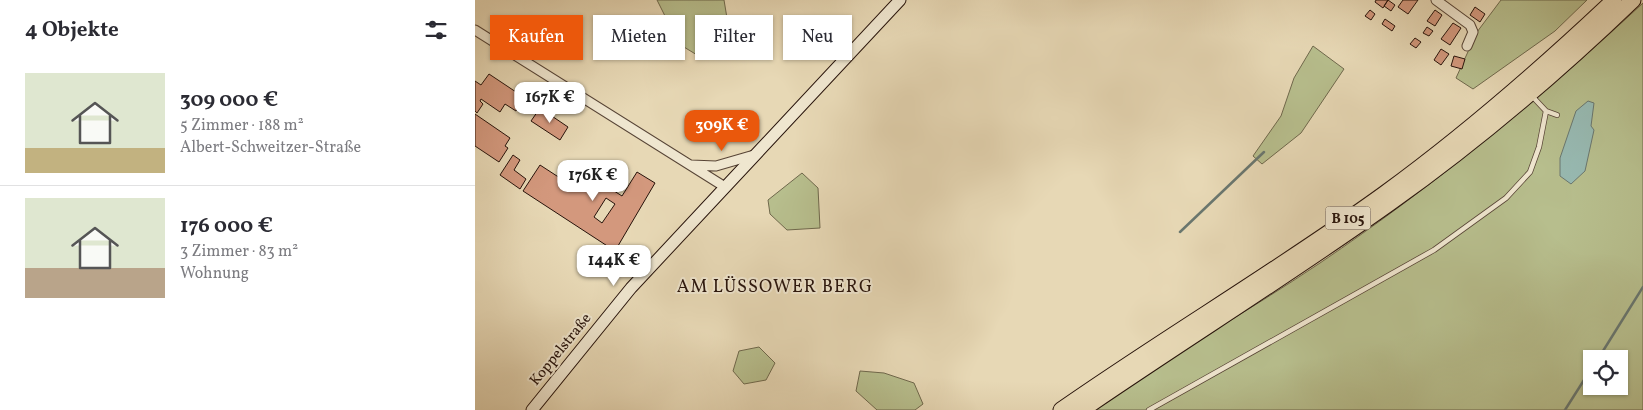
<!DOCTYPE html>
<html lang="de">
<head>
<meta charset="utf-8">
<style>
	body { margin:0; font-family:Vollkorn,serif; background:#f2f2f3; color:#2b2b33; height:100vh; display:flex; flex-direction:column; font-size:19px; white-space:nowrap }
	* { box-sizing:border-box; margin:0 }
	p { font-size:16px; color:#7c7c81 }
	.icon { flex:none; width:28px; height:28px; fill:none; stroke:currentColor; stroke-width:2; stroke-linecap:round; stroke-linejoin:round }
	.map { position:relative; flex:1; overflow:hidden }
	.drawer { display:flex; flex-direction:column; background:#fff; width:475px }
	.drawer>* { flex:none }
	.hud { position:absolute; left:15px; top:15px; width:475px; height:45px; display:flex; gap:10px }
	.fabs { position:absolute; left:1108px; top:350px; display:grid; gap:10px }
	.fabs a { display:grid; place-items:center; width:45px; height:45px; border-radius:0px; background:#fff; box-shadow:0 1px 4px #0004; font-size:25px }
	.price { position:absolute; translate:-50% -42px; padding:0 11px; border-radius:10px; background:#fff; color:#222; font-size:16px; line-height:32px; filter:drop-shadow(0 1px 2px #0008) }
	.price::after { content:''; position:absolute; left:50%; top:30px; width:15px; height:11px; margin-left:-8px; background:inherit; clip-path:polygon(0 0,100% 0,50% 100%) }
	.price.selected { background:#ea580c; color:#fff }
	ul { padding:0; list-style:none }
	li { display:flex; align-items:center; gap:15px; height:125px; padding:0 25px }
	li+li { border-top:1px solid #e1e1e2 }
	li span { display:grid; place-items:center; flex:none; width:140px; height:100px; border-radius:0px; color:#555 }
	li>.icon { margin-inline-start:auto }
	span .icon { width:60px; height:60px; fill:#fffc; stroke-width:1 }
	li b { font-size:21px }
	h2 { display:flex; justify-content:space-between; align-items:center; height:60px; padding:0 25px; font-size:21px }
	.pill { padding:0 18px; border-radius:0px; background:#fff; box-shadow:0 1px 4px #0004; font-size:18px; line-height:45px }
	.pill.selected { background:#ea580c; color:#fff }
	main { display:flex; flex:1; min-height:0 }
	.map>svg:first-child { display:block }
	.green { fill:#b7be8d; stroke:#6f684c; fill-rule:evenodd }
	.water { fill:#97b9b1; stroke:#6a776f }
	.lines { fill:none; stroke-linecap:round; stroke-linejoin:round }
	.stream { stroke:#6a776f; stroke-width:2.5 }
	.building { fill:#d3987d; stroke:#27130b; fill-rule:evenodd }
	.lane-casing { stroke:#574436; stroke-width:6 }
	.street-casing { stroke:#574436; stroke-width:11 }
	.secondary-casing { stroke:#27130b; stroke-width:13 }
	.highway-casing { stroke:#27130b; stroke-width:17 }
	.lane { stroke:#efe6cf; stroke-width:4.5 }
	.street { stroke:#efe6cf; stroke-width:9 }
	.secondary { stroke:#efe6cf; stroke-width:11 }
	.highway { stroke:#e7d8b5; stroke-width:15 }
	.labels { text-anchor:middle; stroke-width:4; stroke-linejoin:round; paint-order:stroke }
	.shield { fill:#efe6cf; stroke:#635246; stroke-width:1 }
	.shield-label { font-size:14px; font-weight:bold; fill:#27130b }
	.street-label { font-size:15px; fill:#27130b; stroke:#efe6cf }
	.quarter-label { font-size:18px; letter-spacing:1px; fill:#27130b; stroke:#efe6cf }
</style>
</head>
<body>
<main>
<section class="drawer">
<h2>4 Objekte<svg class="icon" aria-label="filters" viewBox="0 0 24 24"><path d="M4 7h16M4 17h16"/><circle cx="9" cy="7" r="2"/><circle cx="15" cy="17" r="2"/></svg></h2>
<ul>
<li><span style="background:linear-gradient(#dfe7d0 75%,#c2b280 0)"><svg class="icon" aria-label="home" viewBox="0 0 24 24"><path d="M3 11l9-7 9 7M6 9v11h12V9"/></svg></span><div><b>309 000 €</b><p>5 Zimmer · 188 m²</p><p>Albert-Schweitzer-Straße</p></div></li>
<li><span style="background:linear-gradient(#dfe7d0 70%,#b9a48a 0)"><svg class="icon" aria-label="home" viewBox="0 0 24 24"><path d="M3 11l9-7 9 7M6 9v11h12V9"/></svg></span><div><b>176 000 €</b><p>3 Zimmer · 83 m²</p><p>Wohnung</p></div></li>
</ul>
</section>
<div class="map">
<svg width="1168" height="410" viewBox="0 0 1168 410">
	<rect width="100%" height="100%" fill="#e7d8b5"/>
	<filter id="stains"><feTurbulence type="fractalNoise" baseFrequency=".004" numOctaves="4"/><feColorMatrix values="0 0 0 0 .2 0 0 0 0 .09 0 0 0 0 .02 0 0 0 .5 -.17"/></filter>
	<radialGradient id="worn" r=".72"><stop offset=".6" stop-color="#630" stop-opacity="0"/><stop offset="1" stop-color="#630" stop-opacity=".3"/></radialGradient>
	<path class="green" d="M 182,0 L 249,0 L 255,36 L 245,54 L 227,58 L 204,44 Z
		M 1026,0 L 1112,0 L 1080,31 L 998,89 L 981,78 L 1002,32 Z
		M 1168,3 L 1168,410 L 617,410 C 691,357 771,313 845,263 C 960,185 1067,97 1168,3 ZM 1116,359 L 1144,359 L 1144,386 L 1116,386 Z
		M 838,46 L 869,69 L 826,133 L 787,164 L 778,156 L 806,116 L 819,78 Z
		M 327,173 L 343,188 L 345,228 L 312,230 L 295,214 L 293,200 Z
		M 284,347 L 300,363 L 291,380 L 269,384 L 258,371 L 264,351 Z
		M 385,371 L 409,373 L 439,383 L 448,404 L 440,410 L 402,410 L 381,391 Z"/>
	<path class="water" d="M 1113,101 L 1119,103 L 1116,126 L 1119,130 L 1110,171 L 1096,184 L 1085,176 L 1085,158 L 1101,111 Z"/>
	<g class="lines">
		<path class="stream" d="M 705,232 L 789,152
			M 1123,359 L 1168,287
			M 1090,410 L 1116,369"/>
	</g>
	<path class="building" d="M 901,0 L 913,0 L 908,8 L 900,2 Z
		M 913,0 L 920,5 L 916,11 L 909,6 Z
		M 928,0 L 943,0 L 933,14 L 923,7 Z
		M 1000,7 L 1010,14 L 1005,22 L 995,15 Z
		M 895,10 L 900,14 L 896,20 L 890,16 Z
		M 960,10 L 967,15 L 960,26 L 952,21 Z
		M 910,19 L 920,26 L 917,31 L 907,24 Z
		M 978,23 L 986,28 L 975,45 L 966,39 Z
		M 952,27 L 958,31 L 954,36 L 948,33 Z
		M 940,38 L 946,42 L 941,48 L 935,44 Z
		M 966,49 L 974,54 L 966,65 L 959,60 Z
		M 979,56 L 990,59 L 987,69 L 976,66 Z
		M 14,74 L 50,98 L 41,111 L 30,104 L 25,112 L 6,99 L 5,101 L 8,104 L 2,113 L 0,111 L 0,81 L 6,85 Z
		M 65,108 L 93,127 L 85,140 L 56,121 Z
		M 0,114 L 35,138 L 30,146 L 33,148 L 24,162 L 0,146 Z
		M 38,155 L 45,160 L 39,170 L 51,179 L 45,189 L 25,175 Z
		M 65,165 L 105,191 L 110,183 L 104,179 L 108,173 L 128,170 L 134,174 L 137,170 L 145,175 L 136,189 L 147,196 L 162,172 L 180,183 L 140,251 L 48,191 ZM 131,198 L 140,204 L 127,223 L 119,217 Z"/>
	<g class="lines">
		<defs>
			<path id="lane" d="M 1056,95 L 1071,111
				M 674,410 L 959,250 L 1031,198 L 1055,172 L 1064,147 L 1071,111 L 1082,115"/>
			<path id="street" d="M 961,0 L 995,25 L 998,32 L 992,46
				M 0,30 L 250,187
				M 216,165 L 241,166 L 279,155"/>
			<path id="secondary" d="M 57,410 L 156,288 L 425,0"/>
			<path id="highway" d="M 586,410 C 692,336 804,270 909,194 C 990,135 1066,69 1139,0
				M 607,410 C 709,340 814,275 915,203 C 1001,142 1082,73 1158,0"/>
		</defs>
		<use href="#lane" class="lane-casing"/>
		<use href="#street" class="street-casing"/>
		<use href="#secondary" class="secondary-casing"/>
		<use href="#highway" class="highway-casing"/>
		<use href="#lane" class="lane"/>
		<use href="#street" class="street"/>
		<use href="#secondary" class="secondary"/>
		<use href="#highway" class="highway"/>
	</g>
	<g class="labels">
		<rect class="shield" x="850.5" y="206.5" width="45" height="23" rx="4"/>
		<g class="shield-label">
			<text x="873" y="223">B 105</text>
		</g>
		<g class="street-label">
			<text transform="translate(85 349) rotate(-51)" y="5">Koppelstraße</text>
		</g>
		<g class="quarter-label">
			<text x="300" y="292">AM LÜSSOWER BERG</text>
		</g>
	</g>
	<rect width="100%" height="100%" filter="url(#stains)"/>
	<rect width="100%" height="100%" fill="url(#worn)"/>
</svg>
<div class="fabs">
<a><svg class="icon" aria-label="locate" viewBox="0 0 24 24"><circle cx="12" cy="12" r="6"/><path d="M12 2v4M12 18v4M2 12h4M18 12h4"/></svg></a>
</div>
<b class="price" style="left:75px;top:124px">167K €</b>
<b class="price selected" style="left:247px;top:152px">309K €</b>
<b class="price" style="left:118px;top:202px">176K €</b>
<b class="price" style="left:139px;top:287px">144K €</b>
<div class="hud">
<a class="pill selected">Kaufen</a>
<a class="pill">Mieten</a>
<a class="pill">Filter</a>
<a class="pill">Neu</a>
</div>
</div>
</main>
</body>
</html>
